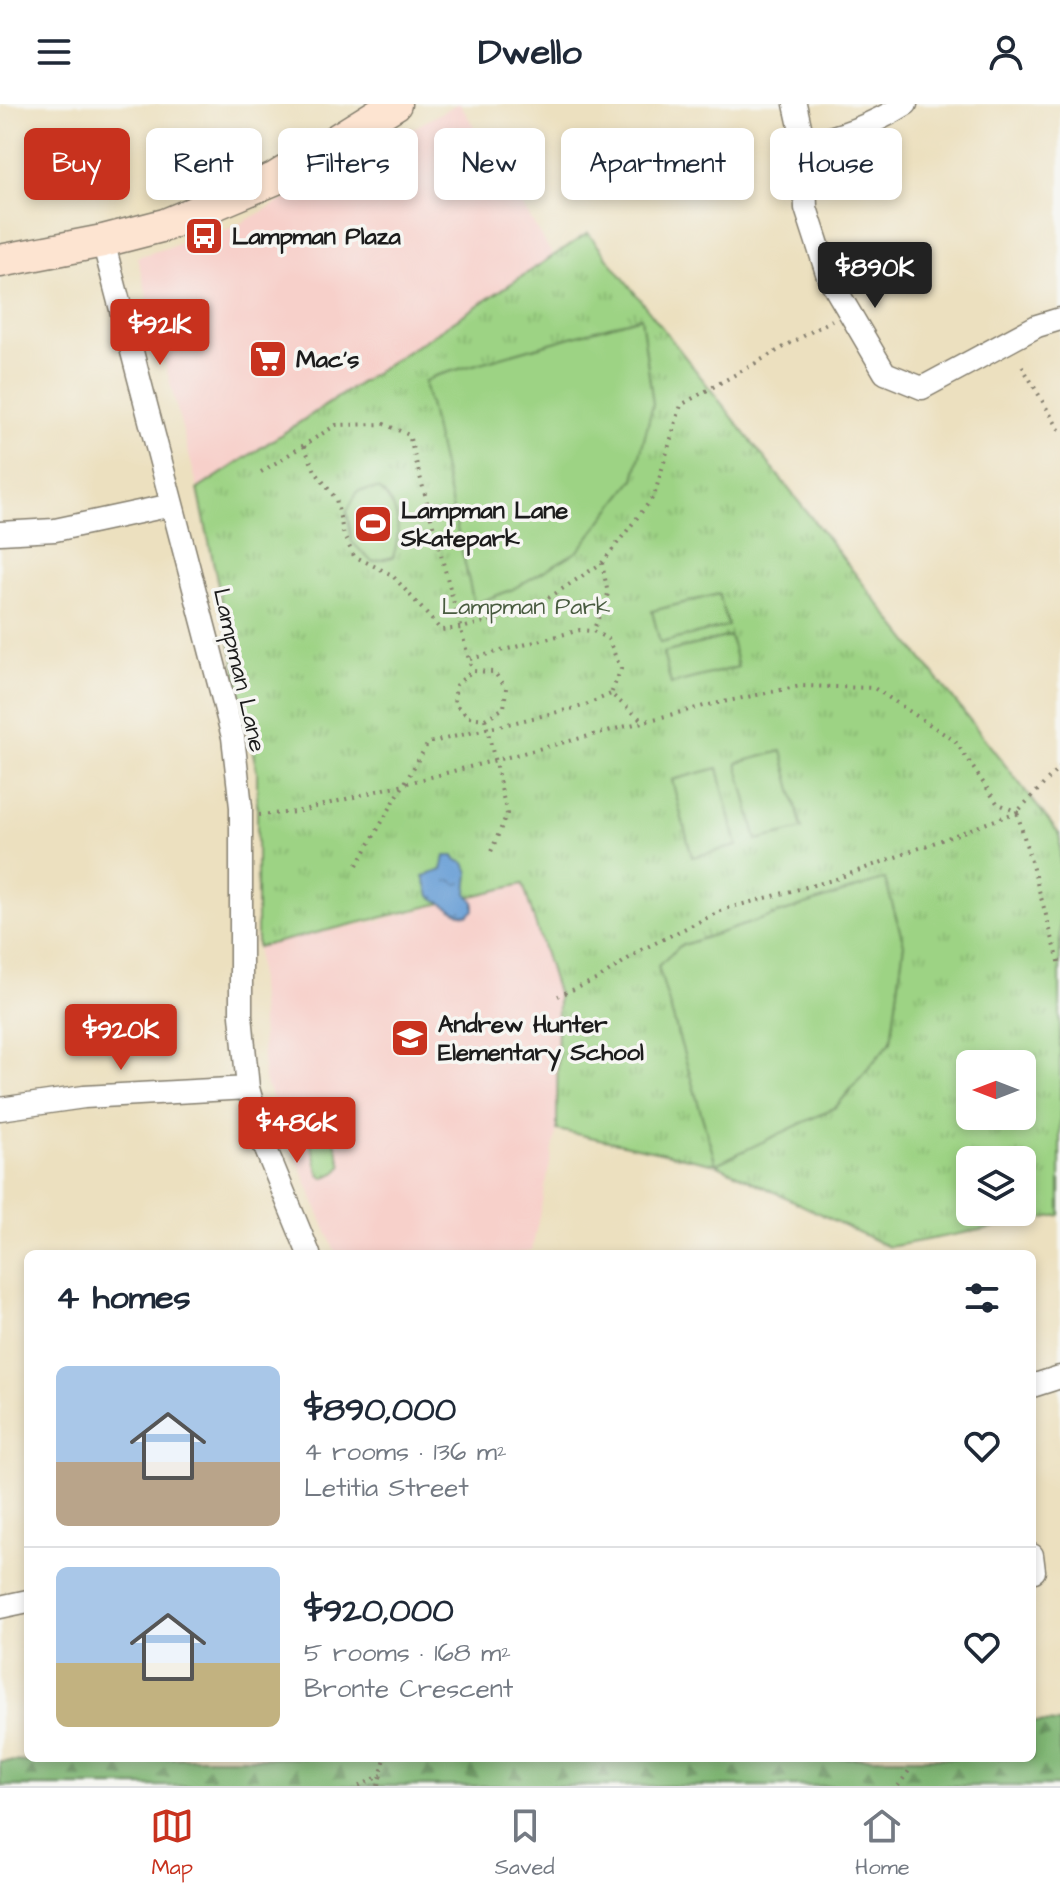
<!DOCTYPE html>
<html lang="en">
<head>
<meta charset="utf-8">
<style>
	body { margin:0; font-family:"Architects Daughter",sans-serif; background:#f6f6f7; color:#1f2937; height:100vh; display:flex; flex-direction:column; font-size:30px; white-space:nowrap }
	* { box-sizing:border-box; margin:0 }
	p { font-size:26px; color:#747a83 }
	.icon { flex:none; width:44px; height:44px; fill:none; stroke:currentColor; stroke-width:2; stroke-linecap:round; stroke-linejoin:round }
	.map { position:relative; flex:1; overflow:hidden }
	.side { position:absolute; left:24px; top:1146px; width:1012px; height:512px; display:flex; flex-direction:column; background:#fff; border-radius:12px; box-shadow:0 4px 12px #0003 }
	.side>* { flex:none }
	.banner { position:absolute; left:24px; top:24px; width:1012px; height:72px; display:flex; gap:16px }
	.needle { width:52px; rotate:270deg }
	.fabs { position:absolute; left:956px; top:946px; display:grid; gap:16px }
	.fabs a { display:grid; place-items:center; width:80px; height:80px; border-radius:12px; background:#fff; box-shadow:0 4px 12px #0003; font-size:40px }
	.price { position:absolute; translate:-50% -68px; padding:0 18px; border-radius:8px; background:#c8321e; color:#fff; font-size:26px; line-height:52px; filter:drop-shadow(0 2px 4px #0008) }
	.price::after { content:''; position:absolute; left:50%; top:48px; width:24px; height:18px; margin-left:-12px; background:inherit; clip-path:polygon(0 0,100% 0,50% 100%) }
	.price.current { background:#222; color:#fff }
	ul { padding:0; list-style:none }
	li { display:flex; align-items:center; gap:24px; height:200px; padding:0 32px }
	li+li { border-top:2px solid #e0e1e3 }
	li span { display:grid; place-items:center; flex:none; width:224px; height:160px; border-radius:12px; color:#555 }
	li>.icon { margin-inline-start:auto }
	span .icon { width:96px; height:96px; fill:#fffc; stroke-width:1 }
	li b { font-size:34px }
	h2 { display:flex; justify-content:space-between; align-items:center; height:96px; padding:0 32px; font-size:34px }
	.pill { padding:0 28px; border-radius:12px; background:#fff; box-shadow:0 4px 12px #0003; font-size:28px; line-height:72px }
	.pill.current { background:#c8321e; color:#fff }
	header { display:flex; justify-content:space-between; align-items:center; height:104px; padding:0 32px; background:#fff; font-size:36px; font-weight:800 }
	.dock { display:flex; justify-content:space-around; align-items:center; height:112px; border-top:2px solid #e0e1e3; background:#fff; font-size:22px; color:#747a83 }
	.dock a { display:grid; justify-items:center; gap:4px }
	.dock .current { color:#c8321e }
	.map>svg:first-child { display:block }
	.built { fill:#f7d0ca }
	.grass { fill:url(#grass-tufts); stroke:#5c7850; stroke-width:2; fill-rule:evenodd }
	.forest { fill:url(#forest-firs); stroke:#4d6847; stroke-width:2 }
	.garden { fill:#9dd384; stroke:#5c7850; stroke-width:2 }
	.water { fill:url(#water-ripples); stroke:#425e79; stroke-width:2 }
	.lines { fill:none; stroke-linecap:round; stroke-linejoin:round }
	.street-casing { stroke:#847e6e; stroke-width:25 }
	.secondary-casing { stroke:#847e6e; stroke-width:35 }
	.path { stroke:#847e6e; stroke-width:4; stroke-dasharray:2 6; stroke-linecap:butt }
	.street { stroke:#fff; stroke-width:22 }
	.secondary { stroke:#fde4d1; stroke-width:32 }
	.labels { text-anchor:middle; stroke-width:7; stroke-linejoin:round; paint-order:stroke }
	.poi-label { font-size:24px; font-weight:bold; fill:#1c1c1c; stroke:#f6f6f2; text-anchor:start }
	.park-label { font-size:24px; fill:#495c40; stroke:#f6f6f2 }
	.street-label { font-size:24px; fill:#1c1c1c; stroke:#f6f6f2 }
</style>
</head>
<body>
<header><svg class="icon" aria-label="menu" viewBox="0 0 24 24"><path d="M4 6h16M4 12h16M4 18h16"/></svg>Dwello<svg class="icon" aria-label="person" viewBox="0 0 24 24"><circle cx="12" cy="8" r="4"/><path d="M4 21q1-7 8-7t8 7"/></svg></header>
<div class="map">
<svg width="1060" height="1682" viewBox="0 0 1060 1682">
	<defs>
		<pattern id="grass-tufts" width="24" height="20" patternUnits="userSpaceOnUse" patternTransform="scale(2)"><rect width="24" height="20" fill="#9dd384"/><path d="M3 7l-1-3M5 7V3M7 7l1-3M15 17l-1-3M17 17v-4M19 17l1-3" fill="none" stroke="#87b571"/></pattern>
		<pattern id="forest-firs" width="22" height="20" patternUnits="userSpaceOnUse" patternTransform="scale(2)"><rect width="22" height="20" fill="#7eb572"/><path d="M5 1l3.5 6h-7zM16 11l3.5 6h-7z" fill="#66925d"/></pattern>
		<pattern id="water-ripples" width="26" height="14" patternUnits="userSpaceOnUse" patternTransform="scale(2)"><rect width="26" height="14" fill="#699fd6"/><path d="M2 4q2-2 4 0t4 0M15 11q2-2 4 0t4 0" fill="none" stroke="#5681ad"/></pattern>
	</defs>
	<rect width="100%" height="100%" fill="#f6f6f2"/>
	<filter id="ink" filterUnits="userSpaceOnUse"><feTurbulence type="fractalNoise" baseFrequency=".0125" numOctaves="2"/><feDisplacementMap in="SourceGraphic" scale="16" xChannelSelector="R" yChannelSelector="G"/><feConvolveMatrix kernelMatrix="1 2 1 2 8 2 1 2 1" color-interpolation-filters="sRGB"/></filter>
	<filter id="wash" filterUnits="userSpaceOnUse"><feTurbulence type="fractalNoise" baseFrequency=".006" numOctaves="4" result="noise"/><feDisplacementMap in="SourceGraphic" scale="32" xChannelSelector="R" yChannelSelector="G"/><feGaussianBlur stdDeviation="1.8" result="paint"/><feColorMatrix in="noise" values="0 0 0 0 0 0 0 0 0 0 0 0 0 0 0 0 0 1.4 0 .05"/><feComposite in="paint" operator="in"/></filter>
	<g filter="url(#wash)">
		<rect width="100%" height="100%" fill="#ece0bf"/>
		<path class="built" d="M 457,0 L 460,0 L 554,153 L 198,385 L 137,153 L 234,123 Z
			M 523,780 L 558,892 L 557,1026 L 532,1146 L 514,1150 L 336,1150 L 264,975 L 257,843 L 373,818 Z"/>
		<path class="grass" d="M 588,129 L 1060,731 L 1060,1111 L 889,1143 L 716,1060 L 557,1026 L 558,892 L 523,780 L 257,843 L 257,668 L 198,385 ZM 970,960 L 1022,960 L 1022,1012 L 970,1012 ZM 970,1056 L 1022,1056 L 1022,1108 L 970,1108 Z
			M 328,1029 L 333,1030 L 342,1062 L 337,1068 L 324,1074 L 319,1071 L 310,1036 L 316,1030 Z"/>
		<path class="forest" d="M 1032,1618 L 1060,1619 L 1060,1682 L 0,1682 L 0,1657 L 35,1658 L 46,1654 L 1032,1654 Z"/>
		<path class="garden" d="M 641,213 L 653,300 L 634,375 L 578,447 L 511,486 L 474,500 L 424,278 L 435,272 Z
			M 379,385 C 400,403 401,428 393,453 L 372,458 L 352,438 L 347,407 L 358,387 Z
			M 719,490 L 728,522 L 660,539 L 652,507 Z
			M 730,532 L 738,563 L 671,580 L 663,549 Z
			M 782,647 L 802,725 L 757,736 L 737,659 Z
			M 718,664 L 737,742 L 692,753 L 672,676 Z
			M 885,775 L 904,840 L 891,937 L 836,1003 L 716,1060 L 658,862 L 680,842 Z"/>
		<path class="water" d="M 445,752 L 454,752 L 456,756 L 465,759 L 469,769 L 467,789 L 474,798 L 474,806 L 468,811 L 460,810 L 430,792 L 424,772 L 442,766 Z"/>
	</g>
	<g filter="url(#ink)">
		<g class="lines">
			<defs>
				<path id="street" d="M 795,0 L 804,40 L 806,104 L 828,172 L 885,269 L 922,284 L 1037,222 L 1060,215
					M 804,40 C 841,33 874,20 906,0
					M 103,137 L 233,633 L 241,703 L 241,911 L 248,984 L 265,1043 L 309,1150
					M 0,429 L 55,426 L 172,401
					M 0,1005 L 84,993 L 248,984
					M 1032,1282 L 1060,1273
					M 1032,1451 L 1034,1467
					M 0,1503 L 28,1497"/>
				<path id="secondary" d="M 0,157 L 103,137 L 165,121 L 274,75 L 395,0"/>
			</defs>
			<use href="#street" class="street-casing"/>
			<use href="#secondary" class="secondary-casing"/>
			<path class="path" d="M 1022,262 L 1060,327
				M 304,342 L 315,367 L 336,395 L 344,432 L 354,452 L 392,471 L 441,526 L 462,524 L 530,506 L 602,459 L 654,392 L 681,301 L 832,216
				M 261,368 L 336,321 L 384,320 L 409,331 L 472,567
				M 602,459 L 608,490 L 593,527 L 608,535 L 621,565 L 611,590 L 644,618
				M 470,555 L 580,526 L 593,527
				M 485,615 L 504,604 L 506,584 L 494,568 L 472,567 L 456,581 L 454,599 L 469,613 L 485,615 L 507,710 L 490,750
				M 1060,663 L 1017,708 L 1060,861
				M 259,711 L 296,708 L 704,602 L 800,582 L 874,584 L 955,637 L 997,699 L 1017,708 L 836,775 L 725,805 L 641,846 L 600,874 L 558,892
				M 357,761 L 428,639 L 583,602 L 611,590
				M 359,1682 L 382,1671
				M 378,1682 L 385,1654
				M 898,1682 L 911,1664"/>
			<use href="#street" class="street"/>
			<use href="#secondary" class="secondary"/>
		</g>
	</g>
	<defs>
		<symbol id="bus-square" viewBox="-11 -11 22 22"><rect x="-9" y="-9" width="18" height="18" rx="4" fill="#c8321e" stroke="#f6f6f2"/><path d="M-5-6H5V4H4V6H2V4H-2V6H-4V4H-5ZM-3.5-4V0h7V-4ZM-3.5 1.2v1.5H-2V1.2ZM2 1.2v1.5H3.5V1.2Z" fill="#fff"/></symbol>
		<symbol id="supermarket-square" viewBox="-11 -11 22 22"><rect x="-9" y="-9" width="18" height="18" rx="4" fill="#c8321e" stroke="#f6f6f2"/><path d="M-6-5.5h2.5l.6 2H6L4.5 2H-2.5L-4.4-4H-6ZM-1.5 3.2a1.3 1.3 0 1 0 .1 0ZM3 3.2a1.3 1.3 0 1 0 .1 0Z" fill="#fff"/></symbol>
		<symbol id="stadium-square" viewBox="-11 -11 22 22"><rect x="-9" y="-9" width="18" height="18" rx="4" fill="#c8321e" stroke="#f6f6f2"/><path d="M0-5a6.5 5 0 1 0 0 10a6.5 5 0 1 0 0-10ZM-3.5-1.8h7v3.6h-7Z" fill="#fff"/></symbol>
		<symbol id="school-square" viewBox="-11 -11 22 22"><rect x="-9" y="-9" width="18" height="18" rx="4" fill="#c8321e" stroke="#f6f6f2"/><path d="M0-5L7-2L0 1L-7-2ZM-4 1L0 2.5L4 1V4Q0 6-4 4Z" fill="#fff"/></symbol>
	</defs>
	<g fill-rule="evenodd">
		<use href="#bus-square" x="182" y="110" width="44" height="44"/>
		<use href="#supermarket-square" x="246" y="233" width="44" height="44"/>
		<use href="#stadium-square" x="351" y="398" width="44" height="44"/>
		<use href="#school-square" x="388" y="912" width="44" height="44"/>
	</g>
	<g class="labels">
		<g class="poi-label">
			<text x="232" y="140">Lampman Plaza</text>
			<text x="296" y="263">Mac's</text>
			<text x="401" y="414">Lampman Lane<tspan x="401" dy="28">Skatepark</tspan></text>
			<text x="438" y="928">Andrew Hunter<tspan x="438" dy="28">Elementary School</tspan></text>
		</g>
		<g class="park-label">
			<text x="526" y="510">Lampman Park</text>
		</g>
		<g class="street-label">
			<text transform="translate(240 566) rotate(77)" y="8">Lampman Lane</text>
		</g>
	</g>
</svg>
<div class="fabs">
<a><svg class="needle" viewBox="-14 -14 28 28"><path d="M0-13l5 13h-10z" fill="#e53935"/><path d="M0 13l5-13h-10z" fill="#747a83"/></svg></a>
<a><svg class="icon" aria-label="layers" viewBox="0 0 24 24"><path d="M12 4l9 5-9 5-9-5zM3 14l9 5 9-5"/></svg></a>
</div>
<b class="price current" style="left:875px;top:206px">$890K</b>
<b class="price" style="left:160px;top:263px">$921K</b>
<b class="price" style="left:121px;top:968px">$920K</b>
<b class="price" style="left:297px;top:1061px">$486K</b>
<div class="banner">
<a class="pill current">Buy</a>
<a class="pill">Rent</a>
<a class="pill">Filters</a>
<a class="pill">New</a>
<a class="pill">Apartment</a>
<a class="pill">House</a>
</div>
<section class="side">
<h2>4 homes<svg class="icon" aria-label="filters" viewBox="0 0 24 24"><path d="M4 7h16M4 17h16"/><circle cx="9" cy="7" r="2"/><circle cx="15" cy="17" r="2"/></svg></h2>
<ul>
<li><span style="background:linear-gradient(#a9c7e8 60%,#b9a48a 0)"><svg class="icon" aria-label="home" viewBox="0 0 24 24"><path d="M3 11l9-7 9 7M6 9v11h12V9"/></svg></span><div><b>$890,000</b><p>4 rooms · 136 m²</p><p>Letitia Street</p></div><svg class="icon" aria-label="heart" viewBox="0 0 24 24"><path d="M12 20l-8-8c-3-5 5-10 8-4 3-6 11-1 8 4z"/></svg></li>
<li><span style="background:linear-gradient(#a9c7e8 60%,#c2b280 0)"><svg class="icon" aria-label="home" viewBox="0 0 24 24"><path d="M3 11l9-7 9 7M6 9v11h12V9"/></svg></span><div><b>$920,000</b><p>5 rooms · 168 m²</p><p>Bronte Crescent</p></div><svg class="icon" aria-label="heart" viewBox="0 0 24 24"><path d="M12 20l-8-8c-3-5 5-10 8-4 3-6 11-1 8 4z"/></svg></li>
</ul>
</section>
</div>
<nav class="dock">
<a class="current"><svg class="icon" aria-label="map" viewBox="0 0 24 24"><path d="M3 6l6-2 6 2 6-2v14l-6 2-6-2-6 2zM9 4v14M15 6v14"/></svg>Map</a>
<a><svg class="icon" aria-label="saved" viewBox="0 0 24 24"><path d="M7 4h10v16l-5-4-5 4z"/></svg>Saved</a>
<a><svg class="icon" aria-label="home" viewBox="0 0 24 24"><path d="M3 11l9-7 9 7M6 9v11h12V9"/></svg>Home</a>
</nav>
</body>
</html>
